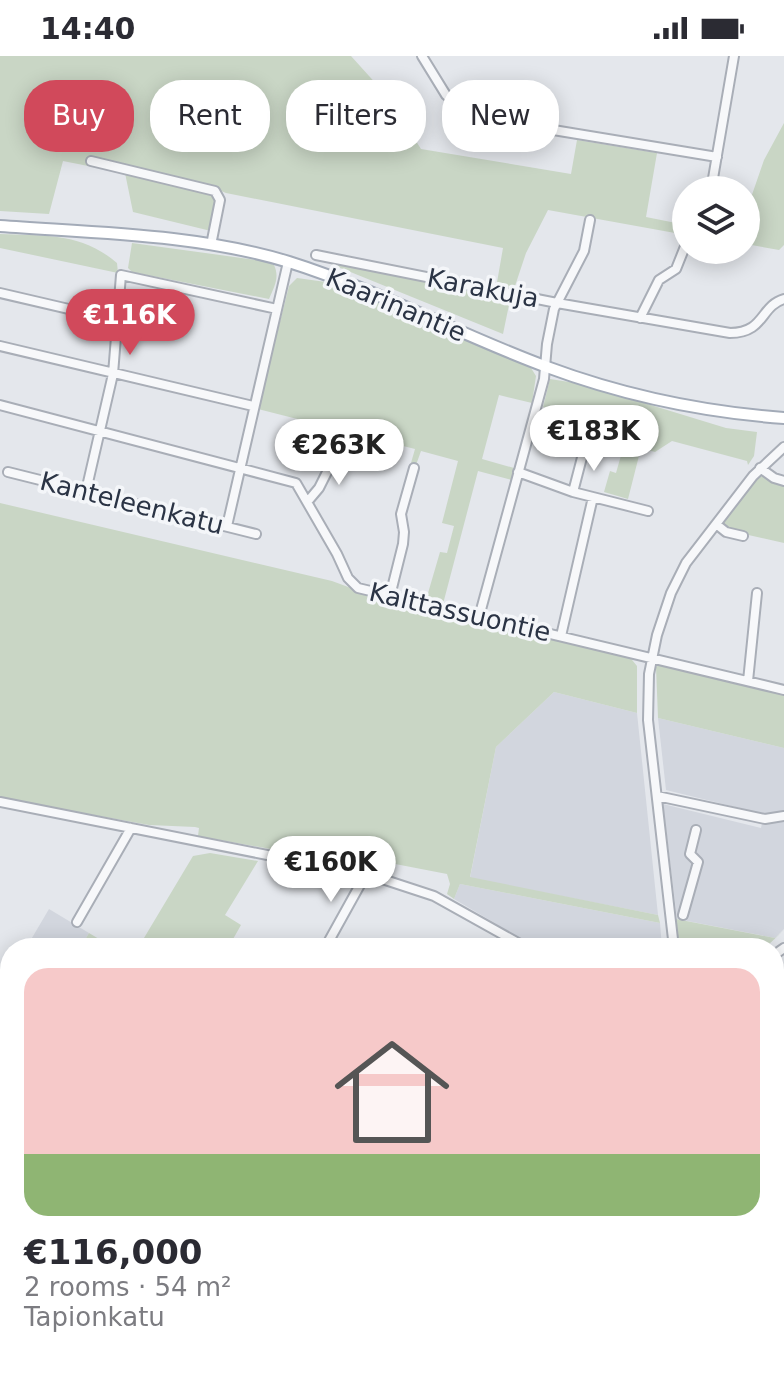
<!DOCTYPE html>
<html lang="en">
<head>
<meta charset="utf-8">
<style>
	body { margin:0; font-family:"DejaVu Sans",sans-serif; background:#f2f2f3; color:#2b2b33; height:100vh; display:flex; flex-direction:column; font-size:30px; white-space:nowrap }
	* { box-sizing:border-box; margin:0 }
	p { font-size:26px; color:#7c7c81 }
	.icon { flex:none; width:44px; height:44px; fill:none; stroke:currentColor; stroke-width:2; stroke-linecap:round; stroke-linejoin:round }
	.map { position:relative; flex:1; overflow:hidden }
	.sheet { position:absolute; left:0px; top:882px; width:784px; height:442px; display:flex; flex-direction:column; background:#fff; border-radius:32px 32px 0 0; box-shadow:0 4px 20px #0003 }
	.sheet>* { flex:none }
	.banner { position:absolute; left:24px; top:24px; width:736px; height:72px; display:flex; gap:16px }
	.fabs { position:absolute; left:672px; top:120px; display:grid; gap:16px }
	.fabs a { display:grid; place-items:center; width:88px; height:88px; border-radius:50%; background:#fff; box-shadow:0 4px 20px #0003; font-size:40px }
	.price { position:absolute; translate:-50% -68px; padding:0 18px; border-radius:28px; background:#fff; color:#222; font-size:26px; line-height:52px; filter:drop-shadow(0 2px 4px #0008) }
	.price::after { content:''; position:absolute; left:50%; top:48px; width:24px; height:18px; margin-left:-12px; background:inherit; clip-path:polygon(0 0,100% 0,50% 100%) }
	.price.current { background:#d1495b; color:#fff }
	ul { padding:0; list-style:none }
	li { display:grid; align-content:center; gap:16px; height:424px; padding:0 24px }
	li+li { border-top:2px solid #e1e1e2 }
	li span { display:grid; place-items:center; height:248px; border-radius:24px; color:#555 }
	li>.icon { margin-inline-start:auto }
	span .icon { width:144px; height:144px; fill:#fffc; stroke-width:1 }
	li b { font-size:34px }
	.chip { padding:0 28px; border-radius:32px; background:#fff; box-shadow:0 4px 20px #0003; font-size:28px; line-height:72px }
	.chip.current { background:#d1495b; color:#fff }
	.status { display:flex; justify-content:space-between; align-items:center; height:56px; padding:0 40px; background:#fff; direction:ltr }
	.status svg { height:22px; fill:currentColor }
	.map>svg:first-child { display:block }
	.built { fill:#d2d6de }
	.green { fill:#c9d6c5 }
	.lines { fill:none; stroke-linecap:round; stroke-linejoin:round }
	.minor-casing { stroke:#a9aeb7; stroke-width:12 }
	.major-casing { stroke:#a3abb8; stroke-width:14 }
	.minor { stroke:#f7f8fa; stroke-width:8 }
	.major { stroke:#fff; stroke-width:10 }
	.labels { text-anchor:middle; stroke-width:7; stroke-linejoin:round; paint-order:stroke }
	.street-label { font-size:26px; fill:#2b3445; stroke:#f4f6f9 }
</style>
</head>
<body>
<div class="status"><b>14:40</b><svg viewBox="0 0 49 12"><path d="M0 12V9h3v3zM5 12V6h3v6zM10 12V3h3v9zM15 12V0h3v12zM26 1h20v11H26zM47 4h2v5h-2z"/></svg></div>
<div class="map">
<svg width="784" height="1323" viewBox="0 0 784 1323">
	<rect width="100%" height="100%" fill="#e4e7ec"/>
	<path class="built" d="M 554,636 L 637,657 L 658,859 L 470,822 L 496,691 Z
		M 658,662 L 784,692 L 784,873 L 775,882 L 677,863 L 663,748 L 761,772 L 764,758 L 666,734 Z
		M 460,828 L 660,867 L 662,892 L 537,892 L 454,843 Z
		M 49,853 L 89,877 L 80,892 L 26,892 Z
		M 0,1019 L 10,1025 L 10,1082 L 0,1100 Z
		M 784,1281 L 784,1323 L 758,1323 L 764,1314 L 774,1314 L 774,1297 Z
		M 39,1314 L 64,1314 L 64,1323 L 34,1323 Z
		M 196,1314 L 216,1314 L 231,1323 L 191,1323 Z
		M 459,1314 L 500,1314 L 494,1323 L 453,1323 Z"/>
	<path class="green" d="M 0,0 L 351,0 L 388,41 L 421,93 L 571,118 L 577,84 L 657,97 L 646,161 L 686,169 L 686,179 L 548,154 L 526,197 L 513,236 L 496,232 L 503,192 L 226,137 L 209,130 L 90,103 L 88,110 L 63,105 L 49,158 L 0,155 Z
		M 784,67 L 784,189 L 779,194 L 746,188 L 746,156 L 764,104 Z
		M 125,117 L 209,136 L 216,145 L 211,175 L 133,156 Z
		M 0,178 C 45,180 81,176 117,207 L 118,217 L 0,192 Z
		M 132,187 L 264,205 L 274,209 C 280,222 274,231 269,243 L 132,216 L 128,212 Z
		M 324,203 L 511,239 L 503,278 L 321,204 Z
		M 297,222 L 333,227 L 412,259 L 531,312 L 536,320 L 532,347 L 499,339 L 482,403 L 514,412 L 512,424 L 478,415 L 443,548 L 426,544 L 440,496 L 447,497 L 454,470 L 442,467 L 458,405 L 421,395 L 416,409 L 411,407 L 415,393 L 258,353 L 289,230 Z
		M 550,323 L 582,328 L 726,372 L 757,376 L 754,400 L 748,409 L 747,405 L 672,385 L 655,396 L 641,392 L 628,443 L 604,436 L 610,415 L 616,417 L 622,396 L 616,394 L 622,372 L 543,351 Z
		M 764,420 L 784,427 L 784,487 L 744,478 L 723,470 L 723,465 L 759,421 Z
		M 0,447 L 332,525 L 359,535 L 628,599 L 637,610 L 637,657 L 554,636 L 496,691 L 470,821 L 658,859 L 660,867 L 460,828 L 454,843 L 447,838 L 450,828 L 447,818 L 359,801 L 359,809 L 198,780 L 199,772 L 195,771 L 149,769 L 0,742 Z
		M 661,607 L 784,639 L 784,692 L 658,662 L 656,611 Z
		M 210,797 L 258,805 L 225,859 L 241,869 L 228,892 L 178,892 L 173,890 L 138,892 L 193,800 Z
		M 676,863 L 775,882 L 784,874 L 765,892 L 678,892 Z
		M 89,877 L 114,892 L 80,892 Z
		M 3,929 L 10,933 L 10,1018 L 0,1014 L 0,934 Z
		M 784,1204 L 784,1254 L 774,1248 L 774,1207 L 778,1210 Z
		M 347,1314 L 379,1314 L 389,1323 L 341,1323 Z
		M 610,1314 L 713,1314 L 715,1323 L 625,1323 Z
		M 724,1314 L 753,1314 L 753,1323 L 732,1323 L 723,1318 Z"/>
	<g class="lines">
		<defs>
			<path id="minor" d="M 422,0 L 446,39 L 453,45 L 493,54 L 523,69 L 717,101
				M 91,105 L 215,135 L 220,144 L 211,189
				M 711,134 L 734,0
				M 316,199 L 557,247 L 730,277 C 765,277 760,250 784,243
				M 0,237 L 116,264
				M 640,262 L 659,224 L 676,213 L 686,188
				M 0,290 L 253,350
				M 0,349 L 296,427 L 337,498 L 348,522 L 358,532 L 784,634
				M 760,412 L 774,422 L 784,425
				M 8,416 L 256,478
				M 518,416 L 573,436 L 648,455
				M 86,435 L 113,318 L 121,219 L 277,253
				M 573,436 L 585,390
				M 308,445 L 319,432 L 337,396
				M 716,468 L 726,476 L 743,480
				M 227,470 L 288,206
				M 390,540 L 403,488 L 404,476 L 401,458 L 414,412
				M 479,561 L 544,323 L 547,288 L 554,253 L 584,195 L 590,164
				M 561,580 L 593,441
				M 748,625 L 757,537
				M 657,740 L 765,763 L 784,760
				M 0,746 L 373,820 L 434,840 L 527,892
				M 683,859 L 698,806 L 690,798 L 696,774
				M 77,866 L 131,772
				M 325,892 L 366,818
				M 674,892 L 648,664 L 649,618 L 657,579 L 671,537 L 686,507 L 753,420 L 784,391
				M 774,899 L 784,892
				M 774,981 L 784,987
				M 0,1110 L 10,1093
				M 0,1219 L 10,1220
				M 392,1314 L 403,1323
				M 403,1314 L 418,1323
				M 186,1323 L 191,1314
				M 451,1323 L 456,1314
				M 581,1323 L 586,1314"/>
			<path id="major" d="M 0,170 C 96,177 197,178 289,206 C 378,234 460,279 547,311 C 625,340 702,356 784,362
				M 506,1323 L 512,1314
				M 519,1323 L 524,1314"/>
		</defs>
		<use href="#minor" class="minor-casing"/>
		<use href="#major" class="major-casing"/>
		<use href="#minor" class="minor"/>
		<use href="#major" class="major"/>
	</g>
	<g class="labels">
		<g class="street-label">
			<text transform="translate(483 232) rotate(11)" y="9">Karakuja</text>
			<text transform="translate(396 249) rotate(23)" y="9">Kaarinantie</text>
			<text transform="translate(132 447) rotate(14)" y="9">Kanteleenkatu</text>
			<text transform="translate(460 556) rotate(13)" y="9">Kalttassuontie</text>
		</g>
	</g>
</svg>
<div class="fabs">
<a><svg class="icon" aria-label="layers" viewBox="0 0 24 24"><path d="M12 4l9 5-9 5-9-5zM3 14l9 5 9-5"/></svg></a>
</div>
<b class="price current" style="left:130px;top:301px">€116K</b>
<b class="price" style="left:594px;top:417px">€183K</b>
<b class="price" style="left:339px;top:431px">€263K</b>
<b class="price" style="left:331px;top:848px">€160K</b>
<div class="banner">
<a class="chip current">Buy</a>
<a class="chip">Rent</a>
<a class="chip">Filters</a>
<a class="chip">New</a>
</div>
<section class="sheet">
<ul>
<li><span style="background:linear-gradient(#f6c9c9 75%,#8fb573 0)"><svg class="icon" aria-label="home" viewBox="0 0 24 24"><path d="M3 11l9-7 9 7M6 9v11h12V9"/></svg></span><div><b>€116,000</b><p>2 rooms · 54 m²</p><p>Tapionkatu</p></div></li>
</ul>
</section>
</div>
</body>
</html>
